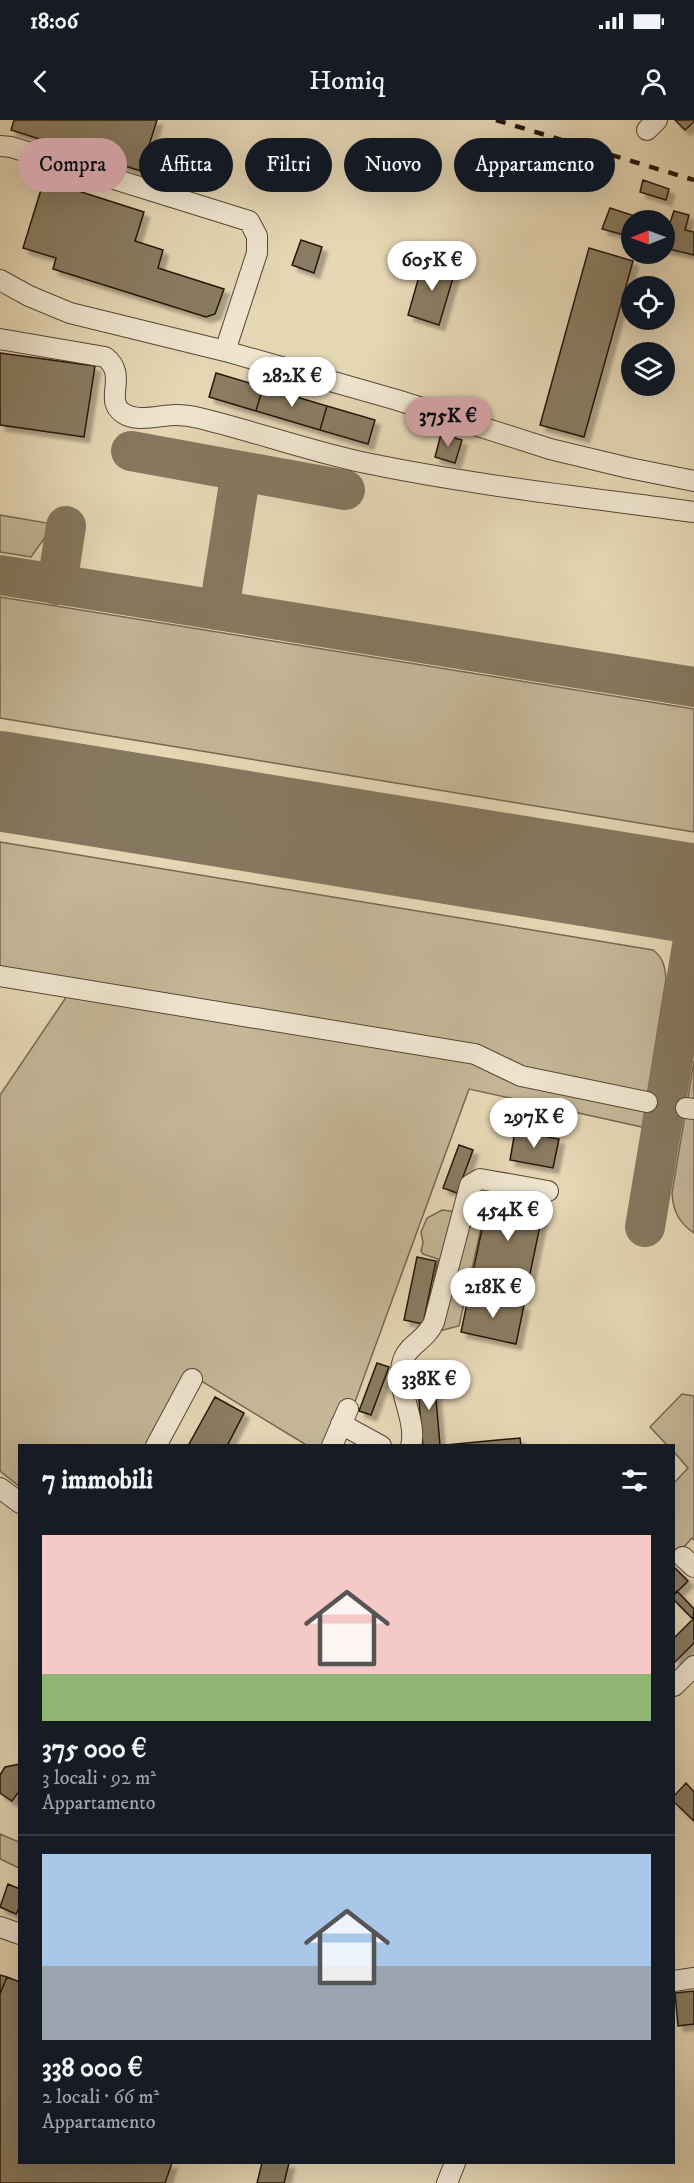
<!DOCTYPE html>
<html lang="it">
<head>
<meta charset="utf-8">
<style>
	body { margin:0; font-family:"IM FELL DW Pica",serif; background:#242831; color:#f1f3f6; height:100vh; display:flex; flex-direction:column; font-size:22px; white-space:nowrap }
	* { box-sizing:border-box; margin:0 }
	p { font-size:20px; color:#9ea1a6 }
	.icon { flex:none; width:33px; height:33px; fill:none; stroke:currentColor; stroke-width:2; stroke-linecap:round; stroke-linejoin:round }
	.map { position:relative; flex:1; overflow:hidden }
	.sheet { position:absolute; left:18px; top:1324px; width:657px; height:720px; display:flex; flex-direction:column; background:#171b24; border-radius:0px; box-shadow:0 6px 24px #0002 }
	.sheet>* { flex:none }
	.guide { position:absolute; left:18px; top:18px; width:658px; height:54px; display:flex; gap:12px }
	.needle { width:39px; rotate:269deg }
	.tools { position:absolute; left:621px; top:90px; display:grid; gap:12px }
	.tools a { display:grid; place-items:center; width:54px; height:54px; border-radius:50%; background:#171b24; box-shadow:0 6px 24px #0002; font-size:30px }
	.price { position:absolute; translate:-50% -51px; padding:0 14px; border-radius:21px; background:#fff; color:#222; font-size:20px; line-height:39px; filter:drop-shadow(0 2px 3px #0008) }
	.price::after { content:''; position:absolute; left:50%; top:36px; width:18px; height:14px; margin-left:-9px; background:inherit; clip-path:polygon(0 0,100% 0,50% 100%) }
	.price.selected { background:#c59692; color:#111 }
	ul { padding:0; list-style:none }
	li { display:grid; align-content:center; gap:12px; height:318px; padding:0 24px }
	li+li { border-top:2px solid #363941 }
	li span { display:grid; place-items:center; height:186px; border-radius:0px; color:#555 }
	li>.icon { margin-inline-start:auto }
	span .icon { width:108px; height:108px; fill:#fffc; stroke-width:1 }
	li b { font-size:26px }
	h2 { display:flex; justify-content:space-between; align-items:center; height:72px; padding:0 24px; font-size:26px }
	.pill { padding:0 21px; border-radius:27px; background:#171b24; box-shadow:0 6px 24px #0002; font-size:21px; line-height:54px }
	.pill.selected { background:#c59692; color:#111 }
	.status { display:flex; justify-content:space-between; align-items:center; height:42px; padding:0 30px; background:#171b24; direction:ltr }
	.status svg { height:16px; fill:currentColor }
	header { display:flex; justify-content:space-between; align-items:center; height:78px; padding:0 24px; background:#171b24; font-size:27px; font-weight:600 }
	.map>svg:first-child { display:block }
	.green { fill:#c5b798; stroke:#766850; stroke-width:1.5 }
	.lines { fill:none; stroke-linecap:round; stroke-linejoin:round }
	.taxiway { stroke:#86785f; stroke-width:40 }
	.runway { stroke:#86785f; stroke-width:100 }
	.building { fill:#8a7b62; stroke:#261809; stroke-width:1.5; filter:url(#shadow) }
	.minor-casing { stroke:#564834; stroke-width:22 }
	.minor { stroke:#efe5cf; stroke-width:20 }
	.rail { stroke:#261809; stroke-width:4.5; stroke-dasharray:10 10; stroke-linecap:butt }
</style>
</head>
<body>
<div class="status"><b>18:06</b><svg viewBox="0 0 49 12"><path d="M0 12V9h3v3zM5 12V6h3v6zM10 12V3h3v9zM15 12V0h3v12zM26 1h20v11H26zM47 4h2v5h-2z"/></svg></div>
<header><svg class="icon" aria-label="back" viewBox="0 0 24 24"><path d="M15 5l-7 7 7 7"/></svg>Homiq<svg class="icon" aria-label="person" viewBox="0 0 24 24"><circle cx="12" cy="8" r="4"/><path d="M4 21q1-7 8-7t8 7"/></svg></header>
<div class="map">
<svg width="694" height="2063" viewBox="0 0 694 2063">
	<defs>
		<filter id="shadow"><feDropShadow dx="5.5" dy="5.5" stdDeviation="1.5" flood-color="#0004"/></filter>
	</defs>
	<rect width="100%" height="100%" fill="#e6d7b5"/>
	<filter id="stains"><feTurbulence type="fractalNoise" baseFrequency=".00333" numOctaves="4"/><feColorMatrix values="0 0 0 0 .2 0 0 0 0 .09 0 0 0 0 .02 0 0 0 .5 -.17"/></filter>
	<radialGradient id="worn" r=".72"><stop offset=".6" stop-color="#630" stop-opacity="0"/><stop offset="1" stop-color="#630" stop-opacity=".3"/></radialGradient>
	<path class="green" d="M 0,395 L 47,403 L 46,416 L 31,437 L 0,432 Z
		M 0,477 L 694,589 L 694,712 L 0,598 Z
		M 0,722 L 653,830 C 663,837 665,847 666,859 L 642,1007 L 469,969 L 352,1290 L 326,1326 L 308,1326 L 190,1254 L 150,1326 L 20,1326 L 19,1366 L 0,1351 L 0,975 L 69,873 L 0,851 Z
		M 694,941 L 694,1113 C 679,1103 673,1091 672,1073 Z
		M 442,1090 L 457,1092 L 464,1113 L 475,1101 L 482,1104 L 459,1206 L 435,1212 L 432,1172 L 438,1139 L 423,1134 L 421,1131 L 423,1123 L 421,1112 L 427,1098 Z
		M 682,1274 L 694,1276 L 694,1420 L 692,1418 L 674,1438 L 674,1363 L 688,1348 L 674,1332 L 674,1326 L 668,1326 L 650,1307 Z
		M 0,1714 L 19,1722 L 19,1748 L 0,1739 Z"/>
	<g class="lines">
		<path class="taxiway" d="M 131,331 L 345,370
			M 0,455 L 694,567
			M 57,465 L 66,406
			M 219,490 L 241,351
			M 645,1107 L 694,814"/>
		<path class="runway" d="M 0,661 L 694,774"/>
	</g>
	<path class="building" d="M 14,0 L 157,0 L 141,51 L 11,10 Z
		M 675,0 L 694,0 L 694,2 L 685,10 Z
		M 44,60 L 144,92 L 135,121 L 163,130 L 158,148 L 224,169 L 215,194 L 206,197 L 53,149 L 56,138 L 23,128 Z
		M 643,60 L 669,69 L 666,80 L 640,72 Z
		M 610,88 L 644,99 L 644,100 L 632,100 L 632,117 L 602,109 Z
		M 674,91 L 689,95 L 685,110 L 694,112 L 694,135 L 664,128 L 664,120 Z
		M 301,120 L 322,127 L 314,153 L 292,145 Z
		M 589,128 L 633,141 L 584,317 L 540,305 Z
		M 424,139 L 456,148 L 439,205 L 408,195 Z
		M 0,233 L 95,246 L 84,317 L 0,305 Z
		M 216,253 L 263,267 L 256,291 L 209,277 Z
		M 263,267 L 327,286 L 320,310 L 256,291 Z
		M 327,286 L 375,300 L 368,324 L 320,310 Z
		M 441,314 L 462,320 L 455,343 L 435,337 Z
		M 515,1011 L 559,1019 L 553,1048 L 510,1040 Z
		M 459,1025 L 473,1030 L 457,1073 L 443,1068 Z
		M 490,1071 L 545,1082 L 526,1173 L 471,1161 Z
		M 417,1137 L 436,1141 L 423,1204 L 404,1200 Z
		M 469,1174 L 524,1185 L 516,1224 L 461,1212 Z
		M 377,1243 L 389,1247 L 371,1295 L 359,1291 Z
		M 434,1256 L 440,1325 L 423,1326 L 417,1258 Z
		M 215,1277 L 244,1293 L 227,1326 L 188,1326 Z
		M 520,1318 L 521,1326 L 446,1326 L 446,1325 Z
		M 675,1448 L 688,1461 L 674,1475 L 674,1449 Z
		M 677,1471 L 694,1489 L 693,1499 L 674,1480 L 674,1475 Z
		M 694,1498 L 694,1523 L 674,1543 L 674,1518 Z
		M 20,1644 L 20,1670 L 12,1681 L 0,1673 L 0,1655 L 5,1647 Z
		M 686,1663 L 694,1672 L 694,1701 L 674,1682 L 674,1676 Z
		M 8,1764 L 20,1769 L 20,1786 L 16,1794 L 0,1787 Z
		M 0,1855 L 7,1857 L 0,1874 Z
		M 7,1857 L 20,1862 L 20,2043 L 172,2043 L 165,2063 L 0,2063 L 0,1874 Z
		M 694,1871 L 694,1904 L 678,1906 L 675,1873 Z
		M 262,2043 L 289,2043 L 284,2063 L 257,2063 Z"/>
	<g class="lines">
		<defs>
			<path id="minor" d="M 647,10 L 657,0
				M 0,26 L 11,27 L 249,101 L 257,116 L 257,133 L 225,231
				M 0,160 L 29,176 L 70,193 L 225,231 L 397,280 L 550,329 L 629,348 L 694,361
				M 0,219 L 105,237 C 129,255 103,280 123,293 C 137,303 160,295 176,295 C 184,295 191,296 199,298 C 253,311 306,330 361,342 C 471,365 583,377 694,392
				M 0,856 L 475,934 L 521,956 L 647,982
				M 686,988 L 694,989
				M 341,1304 L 381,1326
				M 156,1326 L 192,1259
				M 332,1326 L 348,1289
				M 411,1326 C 418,1297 392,1266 404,1238 C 409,1225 427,1219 434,1202 L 470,1065 L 480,1059 L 548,1071
				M 0,1368 L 20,1383
				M 683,1437 L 694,1447
				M 674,1566 L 694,1546
				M 0,1807 L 20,1814
				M 674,1861 L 694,1858
				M 447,2063 L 455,2043"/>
		</defs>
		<use href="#minor" class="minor-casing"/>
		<use href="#minor" class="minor"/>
		<path class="rail" d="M 496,0 L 694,60"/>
	</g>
	<rect width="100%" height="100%" filter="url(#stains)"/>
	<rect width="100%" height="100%" fill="url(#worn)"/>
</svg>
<div class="tools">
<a><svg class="needle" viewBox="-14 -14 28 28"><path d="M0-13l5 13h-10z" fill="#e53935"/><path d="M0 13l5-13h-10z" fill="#9ea1a6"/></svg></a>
<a><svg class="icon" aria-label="locate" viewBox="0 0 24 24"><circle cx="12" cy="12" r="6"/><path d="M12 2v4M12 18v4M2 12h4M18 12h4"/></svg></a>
<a><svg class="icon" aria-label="layers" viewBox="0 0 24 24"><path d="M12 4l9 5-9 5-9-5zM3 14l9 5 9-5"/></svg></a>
</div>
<b class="price" style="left:432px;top:172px">605K €</b>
<b class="price" style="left:292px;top:288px">282K €</b>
<b class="price selected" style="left:448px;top:328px">375K €</b>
<b class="price" style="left:534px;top:1029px">297K €</b>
<b class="price" style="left:508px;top:1122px">454K €</b>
<b class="price" style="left:493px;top:1199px">218K €</b>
<b class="price" style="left:429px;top:1291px">338K €</b>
<div class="guide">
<a class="pill selected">Compra</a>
<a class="pill">Affitta</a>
<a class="pill">Filtri</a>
<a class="pill">Nuovo</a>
<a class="pill">Appartamento</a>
</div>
<section class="sheet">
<h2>7 immobili<svg class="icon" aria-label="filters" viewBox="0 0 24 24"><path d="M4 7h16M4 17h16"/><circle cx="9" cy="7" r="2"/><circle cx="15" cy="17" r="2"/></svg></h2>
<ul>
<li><span style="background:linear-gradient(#f6c9c9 75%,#8fb573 0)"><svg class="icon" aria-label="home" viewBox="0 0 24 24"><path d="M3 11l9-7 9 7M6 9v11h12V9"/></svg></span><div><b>375 000 €</b><p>3 locali · 92 m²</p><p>Appartamento</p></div></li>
<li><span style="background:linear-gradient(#a9c7e8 60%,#9aa5b1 0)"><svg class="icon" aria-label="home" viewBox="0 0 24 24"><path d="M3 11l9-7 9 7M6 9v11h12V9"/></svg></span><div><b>338 000 €</b><p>2 locali · 66 m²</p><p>Appartamento</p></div></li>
</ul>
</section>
</div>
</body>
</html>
